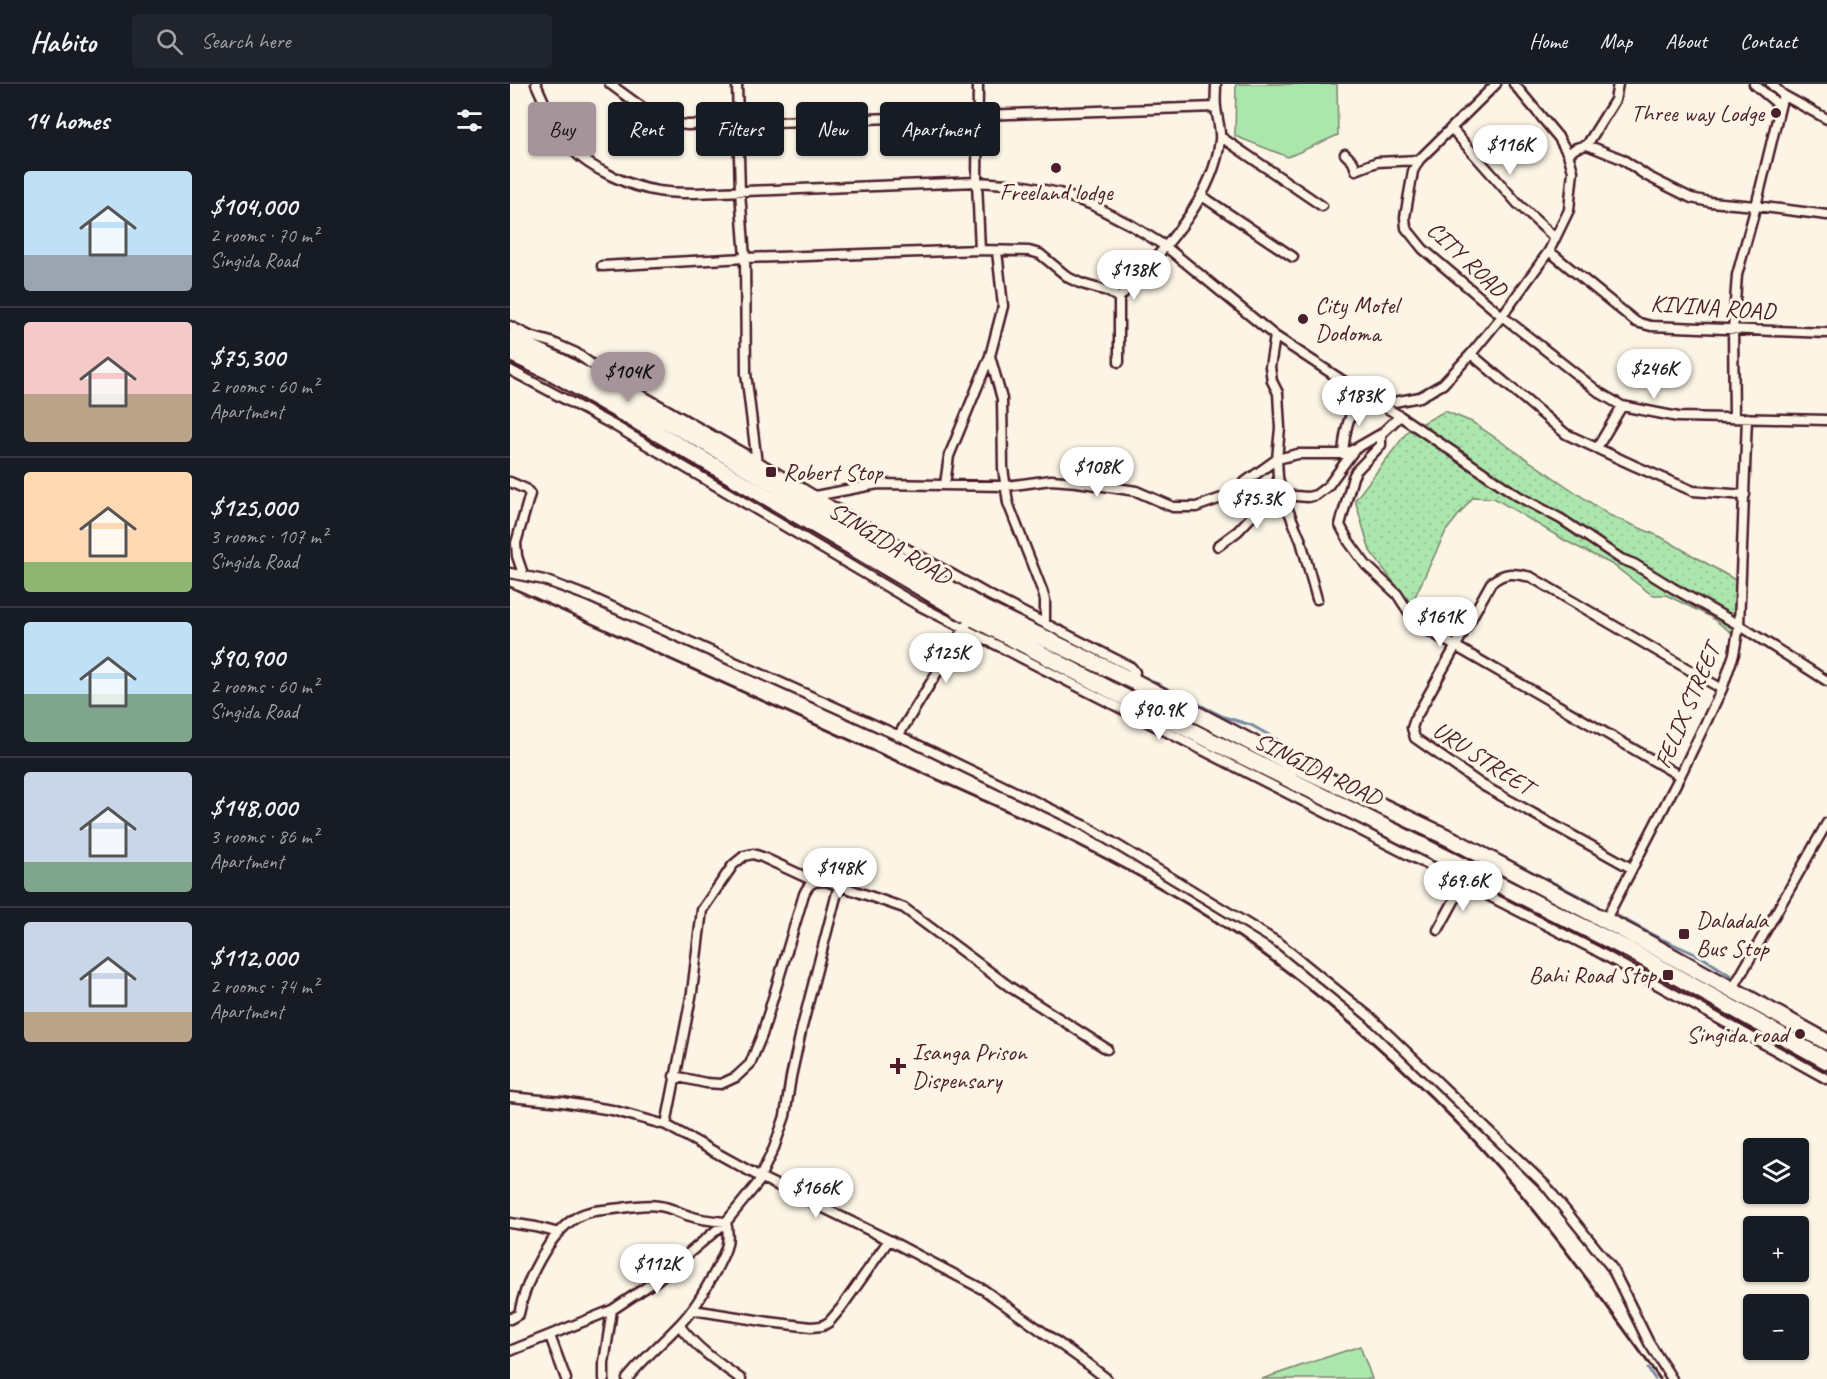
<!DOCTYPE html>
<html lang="en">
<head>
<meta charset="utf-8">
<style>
	body { margin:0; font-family:Caveat,sans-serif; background:#20242c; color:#f1f3f6; height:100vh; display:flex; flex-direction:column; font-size:22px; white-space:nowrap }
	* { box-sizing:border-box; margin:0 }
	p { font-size:20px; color:#9ea1a6 }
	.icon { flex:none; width:33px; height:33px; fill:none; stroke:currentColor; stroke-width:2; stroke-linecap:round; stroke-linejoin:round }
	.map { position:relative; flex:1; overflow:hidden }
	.details { display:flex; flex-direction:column; background:#171b24; width:510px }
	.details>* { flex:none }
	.top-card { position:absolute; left:18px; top:18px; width:570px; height:54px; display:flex; gap:12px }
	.tools { position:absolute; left:1233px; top:1054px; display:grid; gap:12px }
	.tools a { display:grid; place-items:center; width:66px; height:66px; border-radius:6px; background:#171b24; box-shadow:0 2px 4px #0004; font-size:30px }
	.price { position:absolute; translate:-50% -51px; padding:0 14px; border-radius:21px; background:#fff; color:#222; font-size:20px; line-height:39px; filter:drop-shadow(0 2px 3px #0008) }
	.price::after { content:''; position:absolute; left:50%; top:36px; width:18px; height:14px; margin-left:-9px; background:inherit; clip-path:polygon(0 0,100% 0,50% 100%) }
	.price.selected { background:#a6949b; color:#111 }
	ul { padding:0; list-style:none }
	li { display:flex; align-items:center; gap:18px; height:150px; padding:0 24px }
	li+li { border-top:2px solid #363941 }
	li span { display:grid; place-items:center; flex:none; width:168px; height:120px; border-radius:6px; color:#555 }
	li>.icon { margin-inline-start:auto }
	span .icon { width:72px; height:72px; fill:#fffc; stroke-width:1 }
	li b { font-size:26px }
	h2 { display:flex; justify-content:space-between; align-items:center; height:72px; padding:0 24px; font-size:26px }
	.chip { padding:0 21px; border-radius:6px; background:#171b24; box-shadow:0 2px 4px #0004; font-size:21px; line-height:54px }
	.chip.selected { background:#a6949b; color:#111 }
	header { display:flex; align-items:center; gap:36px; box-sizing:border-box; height:84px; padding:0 30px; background:#171b24; border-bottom:2px solid #363941 }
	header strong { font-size:28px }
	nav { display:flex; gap:33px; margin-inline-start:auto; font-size:21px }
	.search { width:420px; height:54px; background:#20242c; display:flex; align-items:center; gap:15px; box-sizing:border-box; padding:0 21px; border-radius:6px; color:#9ea1a6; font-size:22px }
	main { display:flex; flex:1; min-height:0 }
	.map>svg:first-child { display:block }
	.grass { fill:url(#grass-dots); stroke:#7a836c; stroke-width:1.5 }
	.park { fill:#abe7ad; stroke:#7a836c; stroke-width:1.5 }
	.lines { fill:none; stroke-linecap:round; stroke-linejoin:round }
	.stream { stroke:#758aa3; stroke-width:3 }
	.street-casing { stroke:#4a1f2b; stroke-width:13 }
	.highway-casing { stroke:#4a1f2b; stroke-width:20 }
	.street { stroke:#fcf5e5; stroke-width:8 }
	.highway { stroke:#fcf5e5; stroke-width:15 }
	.rail { stroke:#4a1f2b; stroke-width:3 }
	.poi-dot { fill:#4a1f2b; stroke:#fcf5e5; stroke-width:2 }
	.labels { text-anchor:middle; stroke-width:6; stroke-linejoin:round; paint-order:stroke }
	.poi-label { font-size:24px; fill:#4a1f2b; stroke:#fcf5e5; text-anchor:start }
	.street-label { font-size:24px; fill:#4a1f2b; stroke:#fcf5e5 }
</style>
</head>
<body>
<header>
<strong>Habito</strong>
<div class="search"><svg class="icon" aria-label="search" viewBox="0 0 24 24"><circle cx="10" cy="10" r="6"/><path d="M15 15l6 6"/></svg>Search here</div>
<nav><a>Home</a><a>Map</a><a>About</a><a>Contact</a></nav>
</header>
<main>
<section class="details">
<h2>14 homes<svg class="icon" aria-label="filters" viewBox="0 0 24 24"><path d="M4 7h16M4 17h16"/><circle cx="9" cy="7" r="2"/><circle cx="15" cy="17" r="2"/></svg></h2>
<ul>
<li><span style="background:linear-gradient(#bfe0f5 70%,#9aa5b1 0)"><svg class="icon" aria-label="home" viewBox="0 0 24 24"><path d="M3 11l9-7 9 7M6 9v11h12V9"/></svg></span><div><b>$104,000</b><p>2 rooms · 70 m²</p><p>Singida Road</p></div></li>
<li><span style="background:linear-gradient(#f6c9c9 60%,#b9a48a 0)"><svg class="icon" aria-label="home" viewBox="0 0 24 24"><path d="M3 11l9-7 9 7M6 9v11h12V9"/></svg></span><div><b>$75,300</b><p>2 rooms · 60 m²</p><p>Apartment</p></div></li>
<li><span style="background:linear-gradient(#ffd9b3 75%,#8fb573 0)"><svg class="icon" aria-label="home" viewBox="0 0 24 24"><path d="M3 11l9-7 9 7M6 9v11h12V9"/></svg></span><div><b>$125,000</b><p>3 rooms · 107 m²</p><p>Singida Road</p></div></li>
<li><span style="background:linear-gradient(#bfe0f5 60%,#7fa58c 0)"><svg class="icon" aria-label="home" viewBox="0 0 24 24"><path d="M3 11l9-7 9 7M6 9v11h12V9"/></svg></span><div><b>$90,900</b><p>2 rooms · 60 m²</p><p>Singida Road</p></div></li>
<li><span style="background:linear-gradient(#c9d6e8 75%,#7fa58c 0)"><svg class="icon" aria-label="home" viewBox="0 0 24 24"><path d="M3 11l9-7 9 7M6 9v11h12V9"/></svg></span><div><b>$148,000</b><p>3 rooms · 86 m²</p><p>Apartment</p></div></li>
<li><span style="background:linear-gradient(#c9d6e8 75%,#b9a48a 0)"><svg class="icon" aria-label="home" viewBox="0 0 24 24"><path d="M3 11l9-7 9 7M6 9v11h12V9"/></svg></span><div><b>$112,000</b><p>2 rooms · 74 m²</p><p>Apartment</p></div></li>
</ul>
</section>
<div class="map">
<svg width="1317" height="1295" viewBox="0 0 1317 1295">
	<defs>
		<pattern id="grass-dots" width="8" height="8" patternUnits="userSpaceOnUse" patternTransform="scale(1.5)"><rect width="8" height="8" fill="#abe7ad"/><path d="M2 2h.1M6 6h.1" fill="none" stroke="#95c695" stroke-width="1.8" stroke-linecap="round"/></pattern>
	</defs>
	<rect width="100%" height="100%" fill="#fcf5e5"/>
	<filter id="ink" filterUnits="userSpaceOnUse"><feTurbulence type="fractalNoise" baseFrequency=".0167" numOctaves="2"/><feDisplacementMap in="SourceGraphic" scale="12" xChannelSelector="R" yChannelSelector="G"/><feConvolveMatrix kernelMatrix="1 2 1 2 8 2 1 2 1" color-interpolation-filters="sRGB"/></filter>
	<g filter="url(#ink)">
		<path class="grass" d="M 935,327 L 962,338 L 1099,431 L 1151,453 L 1227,497 L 1222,549 L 1199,532 L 1156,511 L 1142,511 L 1103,481 L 1054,456 L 984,414 L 963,413 L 936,447 L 901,521 L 860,467 L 845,416 L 898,347 Z"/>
		<path class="park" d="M 726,0 L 827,0 L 828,51 L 778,73 L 725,52 Z
			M 850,1262 L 862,1295 L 752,1295 Z"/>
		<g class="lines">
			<path class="stream" d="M 538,546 L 555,554
				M 626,589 L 714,633 L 741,641 L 766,655 L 787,671 L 944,748
				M 952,752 L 1087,821
				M 1108,832 L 1145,852 L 1192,873 L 1221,892
				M 1156,895 L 1317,989
				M 1234,902 L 1274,926
				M 1138,1285 L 1145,1295"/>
			<defs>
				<path id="street" d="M 26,0 C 36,22 45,46 62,65 C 80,85 121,103 148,107 C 160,109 173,109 185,109 L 467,98 L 511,101 L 549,109 L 580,120 L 621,141 L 655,162 L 765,252 L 853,310 L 884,318 L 910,313 L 933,300 L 961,270 L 992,232 L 1039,167 L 1059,126 L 1063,87 L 1058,70 L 1049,54 L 1004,0
					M 100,0 C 124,17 147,39 177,41 L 706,23
					M 227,0 L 230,108 L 235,174 L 236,289 L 247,380
					M 468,0 L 467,98 L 470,166
					M 986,0 L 909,76 L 903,87 L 895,133 L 896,144 L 913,165 L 992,232 L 1090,309 L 1112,322 L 1168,333 L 1317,336
					M 1244,0 L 1270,22
					M 1261,0 L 1273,11 L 1317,35
					M 941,44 L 1008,120 L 1045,154
					M 711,53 L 812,122
					M 1077,61 L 1105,16 L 1108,0
					M 835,70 L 843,78 L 846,86 L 867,78 L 909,76
					M 1058,70 L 1066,64 L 1077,61 L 1112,75 L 1137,92 L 1181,114 L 1200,118 L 1246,122 L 1317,131
					M 692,112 L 783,173
					M 487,167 L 493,222 L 480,272 L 492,315 L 493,384 L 498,419 L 532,506 L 535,516 L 535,539
					M 1039,167 L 1126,238 L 1141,242 L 1317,249
					M 92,182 L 235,174 L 470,166 L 519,167 L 530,170 L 559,194 L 572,200 L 597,207 L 609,214
					M 0,242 L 20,252 L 41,258 L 66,269 L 98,292 L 247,377 L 340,433 L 475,509 L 621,583 L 625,588 L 623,597
					M 765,252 L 760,283 L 762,297 L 768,309 L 770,344 L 767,375 L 768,393 L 772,411 L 791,457 L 807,515
					M 961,270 L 1056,350 L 1125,382 L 1183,407 L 1235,411
					M 609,278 L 609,214 C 649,170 703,118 710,56 C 711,45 707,34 706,23 C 705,16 706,8 706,0
					M 0,286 L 105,342 L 406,520 L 1085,866 L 1317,995
					M 1224,333 L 1223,245 L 1227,191 L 1246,122 L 1273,11
					M 871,350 L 871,361 L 846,387 L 843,393 L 830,441 L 839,458 L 856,481 L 887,510 L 900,530 L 914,544 L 1170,692
					M 1087,364 L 1112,322
					M 833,370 C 835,345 838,331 853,310 L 890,332 L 1008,412 L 1051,435 L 1111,475 L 1124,480 L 1163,504 L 1229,541 L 1317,597
					M 0,398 L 16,405 L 20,410 L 6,459 L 7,472 L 13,490
					M 435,400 L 439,372 L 480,272
					M 305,412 L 368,400 L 497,402 L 541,396 L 567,398 L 626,407 L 663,423 L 686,423 L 714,413 L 767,375 L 788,370 L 833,370 L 845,365
					M 714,413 L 772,411 L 798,413 L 806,411 L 818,402 L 845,365 L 871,350 L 890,332
					M 708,462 L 728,447 L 742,432 L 771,412
					M 0,489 L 34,496 L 80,513 L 398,656 L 574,741 L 769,859 L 861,934 L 1035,1101 L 1102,1184 L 1139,1259 L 1162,1295
					M 388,652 L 457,540
					M 1121,784 L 972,701 L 905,654 L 902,644 L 905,635 L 981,499 C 995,487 1004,489 1021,493 L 1212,605
					M 1095,837 L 1170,692 L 1212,605 L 1224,570 L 1229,541 L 1237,334
					M 928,846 L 956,795
					M 1221,908 L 1317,739
					M 164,992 L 196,999 L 211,1000 L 226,993 L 240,980 L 252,951 L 294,810 C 299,799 303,797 316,797 L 394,824 L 500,903 L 597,965
					M 0,1013 L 52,1018 L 102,1026 L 156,1041 L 252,1094 L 379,1156 L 474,1206 L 575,1278 L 597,1295
					M 156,1041 L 182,908 L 192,826 L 223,781 L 234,772 L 243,770 L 252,773 L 304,797
					M 250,1093 L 264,1064 L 275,1032 L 281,993 L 292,943 L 329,801
					M 0,1139 L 26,1143 L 49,1149
					M 183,1226 L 259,1238 L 301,1243 L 312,1242 L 319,1238 L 331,1224 L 379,1156
					M 0,1235 L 9,1230 C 15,1198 39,1149 67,1133 C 81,1125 98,1126 112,1124 C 124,1122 137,1120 149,1122 C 160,1123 169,1129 180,1132 C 191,1136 204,1137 216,1138 C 221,1159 215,1168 206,1186 C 195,1206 185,1225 169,1241 C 152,1259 133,1275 117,1295
					M 169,1241 C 186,1264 208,1279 231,1295
					M 40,1252 L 56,1295
					M 0,1267 L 102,1226 L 147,1196 L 216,1138 L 252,1094
					M 94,1295 L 94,1279 L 102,1226"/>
				<path id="highway" d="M 0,254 L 51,278 L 194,358 L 472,524 L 623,597 L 780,679 L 943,756 L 1125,852 L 1317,958
					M 0,269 L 45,290 L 187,372 L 461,533 L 639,626 L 841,726 L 1119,866 L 1317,977"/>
			</defs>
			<use href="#street" class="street-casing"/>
			<use href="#highway" class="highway-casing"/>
			<use href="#street" class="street"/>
			<use href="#highway" class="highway"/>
			<path class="rail" d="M 0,503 L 537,745 C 612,782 686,821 753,870 C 825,923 892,982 954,1046 C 1027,1123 1088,1210 1150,1295"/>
		</g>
	</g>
	<g class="poi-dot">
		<circle cx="1266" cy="29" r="6"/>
		<circle cx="546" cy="84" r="6"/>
		<circle cx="793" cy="235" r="6"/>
		<rect x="255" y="382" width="12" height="12" rx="3"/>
		<rect x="1168" y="844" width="12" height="12" rx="3"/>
		<rect x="1152" y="885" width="12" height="12" rx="3"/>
		<circle cx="1290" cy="950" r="6"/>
		<path d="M385 973h6v6h6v6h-6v6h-6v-6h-6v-6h6z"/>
	</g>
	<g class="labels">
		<g class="poi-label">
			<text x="1254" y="37" text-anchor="end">Three way Lodge</text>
			<text x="546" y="116" text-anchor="middle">Freeland lodge</text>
			<text x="805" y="229">City Motel<tspan x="805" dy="28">Dodoma</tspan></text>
			<text x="273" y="396">Robert Stop</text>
			<text x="1186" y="844">Daladala<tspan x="1186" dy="28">Bus Stop</tspan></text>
			<text x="1146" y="899" text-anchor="end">Bahi Road Stop</text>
			<text x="1278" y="958" text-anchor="end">Singida road</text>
			<text x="402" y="976">Isanga Prison<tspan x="402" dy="28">Dispensary</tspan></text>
		</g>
		<g class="street-label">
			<text transform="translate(957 175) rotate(43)" y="8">CITY ROAD</text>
			<text transform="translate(1203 223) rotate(4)" y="8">KIVINA ROAD</text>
			<text transform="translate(380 459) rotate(31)" y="8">SINGIDA ROAD</text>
			<text transform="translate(1177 622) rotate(-67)" y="8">FELIX STREET</text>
			<text transform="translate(973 674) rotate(33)" y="8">URU STREET</text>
			<text transform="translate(808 685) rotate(26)" y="8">SINGIDA ROAD</text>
		</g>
	</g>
</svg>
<div class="tools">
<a><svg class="icon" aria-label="layers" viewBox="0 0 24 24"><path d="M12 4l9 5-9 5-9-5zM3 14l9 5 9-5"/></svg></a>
<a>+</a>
<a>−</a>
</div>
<b class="price" style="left:1000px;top:92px">$116K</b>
<b class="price" style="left:624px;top:217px">$138K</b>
<b class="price" style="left:1144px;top:316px">$246K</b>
<b class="price selected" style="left:118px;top:319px">$104K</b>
<b class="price" style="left:849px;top:343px">$183K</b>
<b class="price" style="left:587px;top:414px">$108K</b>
<b class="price" style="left:747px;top:446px">$75.3K</b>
<b class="price" style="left:930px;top:564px">$161K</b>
<b class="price" style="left:436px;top:600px">$125K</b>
<b class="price" style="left:649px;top:657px">$90.9K</b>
<b class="price" style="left:330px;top:815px">$148K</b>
<b class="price" style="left:953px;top:828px">$69.6K</b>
<b class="price" style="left:306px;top:1135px">$166K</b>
<b class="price" style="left:147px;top:1211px">$112K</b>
<div class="top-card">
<a class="chip selected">Buy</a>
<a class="chip">Rent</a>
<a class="chip">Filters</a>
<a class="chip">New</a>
<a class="chip">Apartment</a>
</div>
</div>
</main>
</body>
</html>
